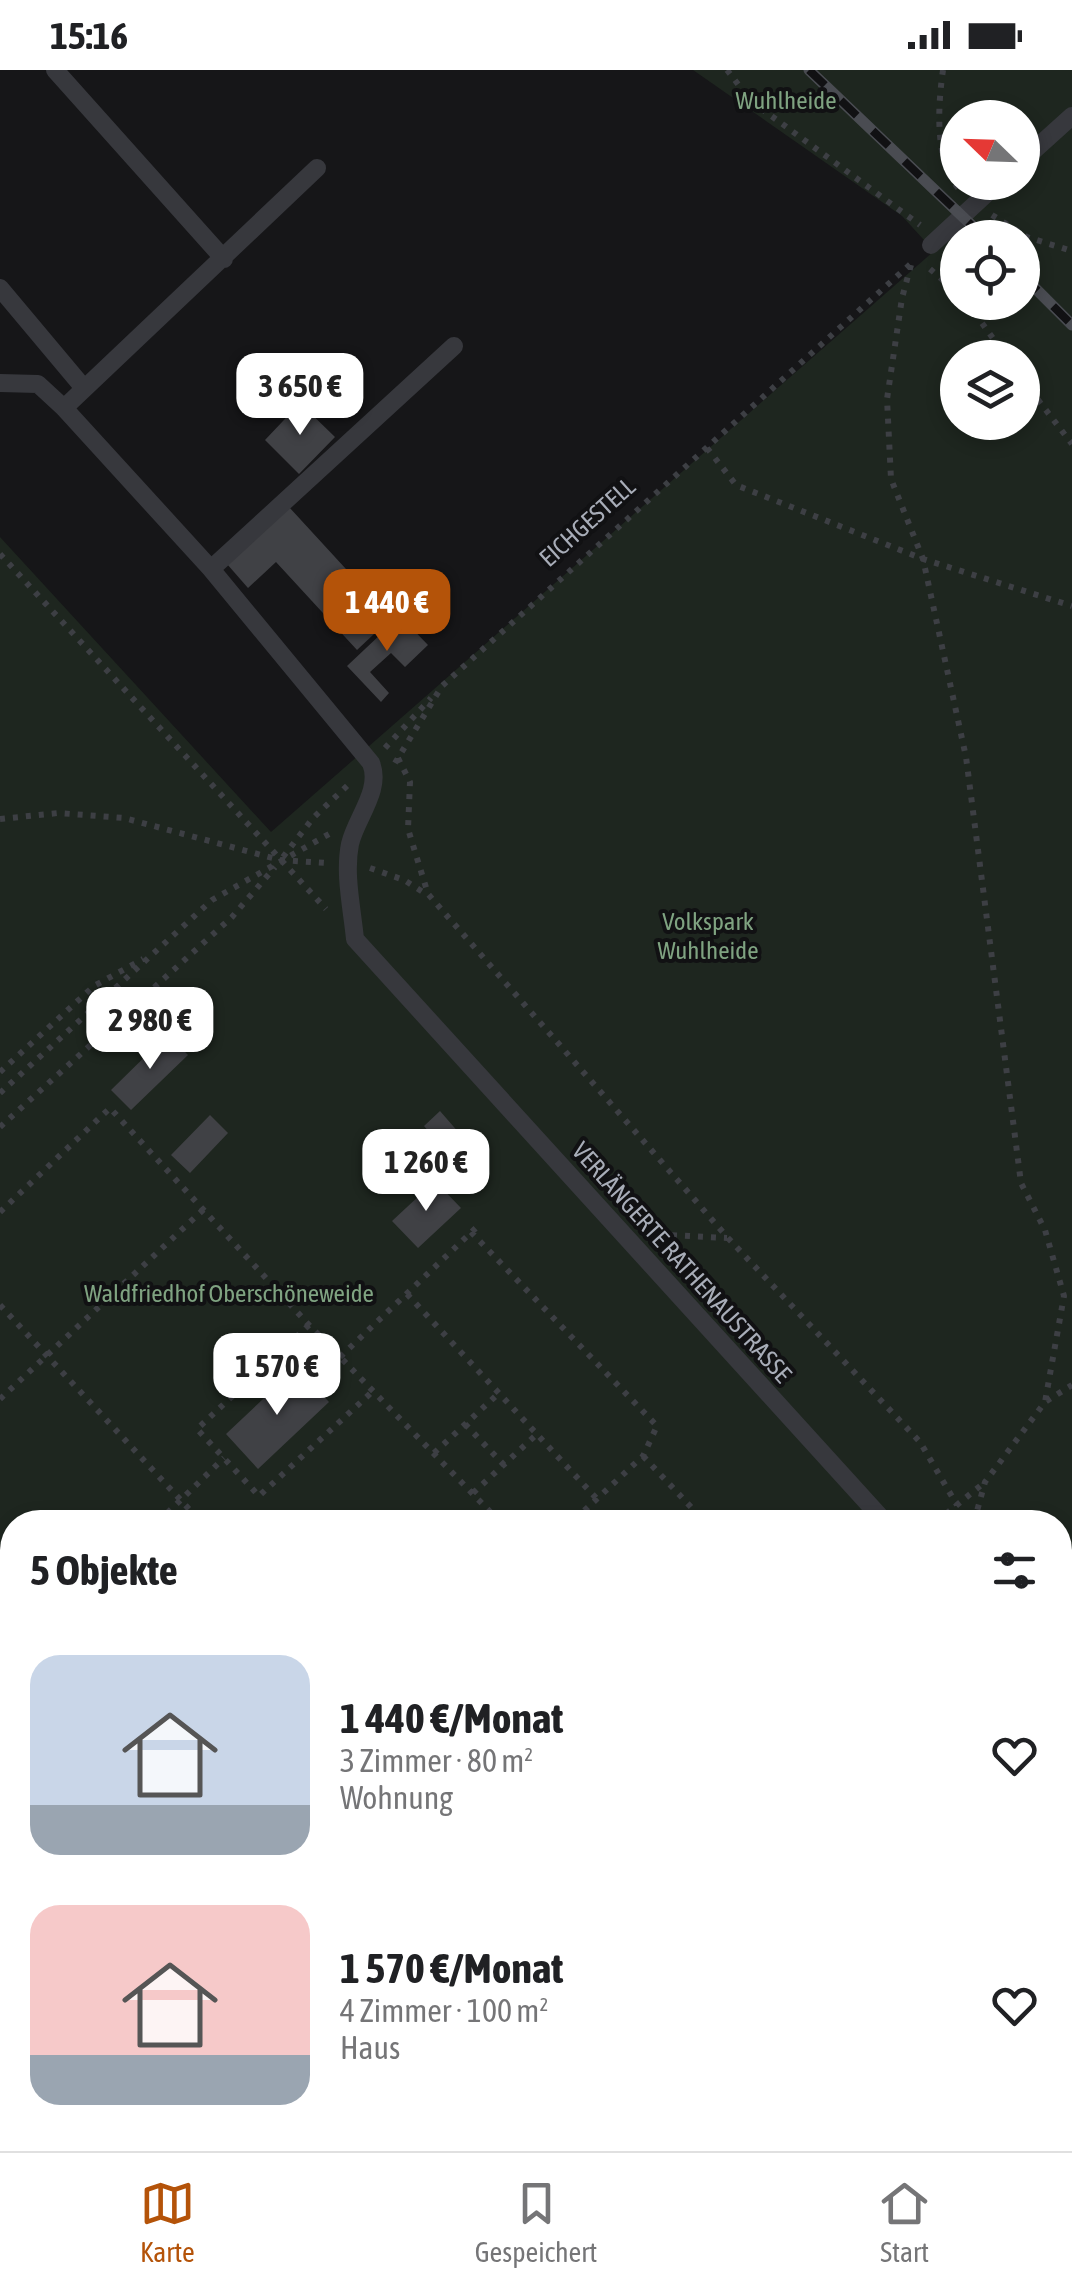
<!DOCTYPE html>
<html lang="de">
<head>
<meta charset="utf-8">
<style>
	body { margin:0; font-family:"Asap Condensed",sans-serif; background:#f6f6f6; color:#202124; height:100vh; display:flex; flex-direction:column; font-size:38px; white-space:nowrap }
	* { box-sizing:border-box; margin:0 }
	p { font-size:32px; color:#757577 }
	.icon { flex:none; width:55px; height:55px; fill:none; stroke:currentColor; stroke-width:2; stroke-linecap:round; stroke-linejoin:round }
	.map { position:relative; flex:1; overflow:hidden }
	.side { position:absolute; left:0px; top:1440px; width:1072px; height:642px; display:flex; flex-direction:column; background:#fff; border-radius:40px 40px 0 0; box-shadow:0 5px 15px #0003 }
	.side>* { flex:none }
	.needle { width:65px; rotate:293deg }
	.tools { position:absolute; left:940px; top:30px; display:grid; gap:20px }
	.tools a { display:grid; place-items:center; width:100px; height:100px; border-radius:50%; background:#fff; box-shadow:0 5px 15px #0003; font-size:50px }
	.price { position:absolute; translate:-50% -85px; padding:0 22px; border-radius:20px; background:#fff; color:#222; font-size:32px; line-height:65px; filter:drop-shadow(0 2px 5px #0008) }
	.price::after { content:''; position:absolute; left:50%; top:60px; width:30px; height:22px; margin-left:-15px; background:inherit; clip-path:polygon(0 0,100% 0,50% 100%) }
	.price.current { background:#b45309; color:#fff }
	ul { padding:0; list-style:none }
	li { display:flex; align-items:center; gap:30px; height:250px; padding:0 30px }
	li span { display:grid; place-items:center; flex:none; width:280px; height:200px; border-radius:30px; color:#555 }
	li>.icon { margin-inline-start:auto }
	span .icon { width:120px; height:120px; fill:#fffc; stroke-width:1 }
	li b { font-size:42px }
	h2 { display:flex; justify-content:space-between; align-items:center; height:120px; padding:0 30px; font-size:42px }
	.status { display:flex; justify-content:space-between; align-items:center; height:70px; padding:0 50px; background:#fff; direction:ltr }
	.status svg { height:28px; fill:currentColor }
	.tab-bar { display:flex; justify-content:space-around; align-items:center; height:140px; border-top:2px solid #e0e0e0; background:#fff; font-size:28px; color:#757577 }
	.tab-bar a { display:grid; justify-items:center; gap:5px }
	.tab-bar .current { color:#b45309 }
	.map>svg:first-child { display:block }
	.green { fill:#1e261f; fill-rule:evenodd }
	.building { fill:#404145 }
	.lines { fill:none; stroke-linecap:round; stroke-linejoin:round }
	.path { stroke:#3d3f44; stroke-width:6; stroke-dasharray:5 8; stroke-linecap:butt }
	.service { stroke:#37383d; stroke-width:18 }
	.secondary { stroke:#45474d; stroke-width:48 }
	.rail-casing { stroke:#4a4c52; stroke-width:11 }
	.rail { stroke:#111113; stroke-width:8; stroke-dasharray:22; stroke-linecap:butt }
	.labels { text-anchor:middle; stroke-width:8; stroke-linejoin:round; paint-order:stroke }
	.park-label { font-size:25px; fill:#7fa381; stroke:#111113 }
	.street-label { font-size:25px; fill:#a8adb8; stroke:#111113 }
</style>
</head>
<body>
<div class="status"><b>15:16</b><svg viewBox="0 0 49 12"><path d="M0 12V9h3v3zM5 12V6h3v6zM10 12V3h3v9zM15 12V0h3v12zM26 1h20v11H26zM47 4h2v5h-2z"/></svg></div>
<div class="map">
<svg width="1072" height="2081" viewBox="0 0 1072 2081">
	<rect width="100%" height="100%" fill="#161618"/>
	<path class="green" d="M 693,0 L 1072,0 L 1072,2002 L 1060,2010 L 1060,1452 L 12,1452 L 12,2070 L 965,2070 L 947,2081 L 0,2081 L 0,467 L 271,762 L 934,181 L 902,146 ZM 958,48 L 1022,48 L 1022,112 L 958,112 ZM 958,168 L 1022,168 L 1022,232 L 958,232 ZM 958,288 L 1022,288 L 1022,352 L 958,352 Z"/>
	<path class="building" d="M 300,333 L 335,367 L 299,404 L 265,370 Z
		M 289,437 L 391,548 L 357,580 L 276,492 L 248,518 L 227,494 Z
		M 400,546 L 428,575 L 405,597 L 391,583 L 370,602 L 389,623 L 381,632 L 347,596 Z
		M 168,964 L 188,985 L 131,1040 L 111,1020 Z
		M 440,1041 L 460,1064 L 444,1079 L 424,1056 Z
		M 210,1045 L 228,1063 L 190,1103 L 171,1085 Z
		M 435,1111 L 461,1138 L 418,1178 L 392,1151 Z
		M 297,1297 L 329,1332 L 258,1399 L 226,1364 Z
		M 1072,1764 L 1072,1796 L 1060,1784 L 1060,1778 Z"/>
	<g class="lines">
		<path class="path" d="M 727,0 L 751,31 L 920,155
			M 943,0 C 938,35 934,91 959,119
			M 992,145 L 1027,167 L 1072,181
			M 911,195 L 902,228 L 887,329 L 891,409 L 923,489 L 966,687 L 1021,1113 L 1045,1160 L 1064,1226 L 1045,1332
			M 930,199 L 958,223
			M 967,232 L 1007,288
			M 1022,309 L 1072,374
			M 707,378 L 736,415 L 923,489 L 1072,536
			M 0,484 L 326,839
			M 385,678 L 431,628
			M 398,688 L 410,712 L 408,759 L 428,824 L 728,1168 L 920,1372 L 957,1435
			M 395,693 L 442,616 L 915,190
			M 0,749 L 58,743 L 124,748 L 280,790 L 327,793
			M 283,787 L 313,748 L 348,715
			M 370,798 L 404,810 L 426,824
			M 0,1002 L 94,916 L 143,889
			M 0,1023 L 212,830 L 329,764
			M 0,1057 L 232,847 L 275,797
			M 0,1142 L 110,1038 L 309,1255 L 500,1452
			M 471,1162 L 657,1356 L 643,1386 L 572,1452
			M 661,1171 L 669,1165 L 727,1168
			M 407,1224 L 597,1429
			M 0,1235 L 201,1452
			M 309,1255 L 197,1359 L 259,1426 L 373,1321
			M 340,1287 L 480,1154
			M 0,1329 L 204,1139
			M 465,1354 L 504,1395
			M 434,1383 L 499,1323
			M 643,1386 L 705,1452
			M 473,1423 L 537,1364
			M 158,1452 L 224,1388
			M 485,1452 L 493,1445
			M 936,1452 L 985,1412
			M 974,1452 L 985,1412 L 1045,1332 L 1072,1315
			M 0,1516 L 12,1529
			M 0,1600 L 12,1588
			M 1060,1888 L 1072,1906
			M 0,1901 L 12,1889
			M 1060,1976 L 1072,1982
			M 0,1985 L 12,1974
			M 0,2022 L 12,2035
			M 46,2070 L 57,2081
			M 278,2081 L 295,2070
			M 398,2081 L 411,2070
			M 496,2081 L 497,2070
			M 575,2081 L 589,2070"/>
		<path class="service" d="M 55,0 L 224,189
			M 1022,91 L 1072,46
			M 931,175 L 999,112
			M 0,218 L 83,317
			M 0,313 L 38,314 L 64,338 L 211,499 L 371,693 C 382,720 356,748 350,774 C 344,804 352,838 355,869 L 885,1452
			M 64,338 L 317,98
			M 211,499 L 454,276
			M 1060,1645 L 1072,1659"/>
		<path class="secondary" d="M 1052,2081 L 1072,2069"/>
		<defs>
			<path id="rail" d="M 809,0 L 985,168
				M 1022,205 L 1072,255"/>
		</defs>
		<use href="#rail" class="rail-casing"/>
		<use href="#rail" class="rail"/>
	</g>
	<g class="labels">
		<g class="park-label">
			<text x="786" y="39">Wuhlheide</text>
			<text x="708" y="860">Volkspark<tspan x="708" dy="29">Wuhlheide</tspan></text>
			<text x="229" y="1232">Waldfriedhof Oberschöneweide</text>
		</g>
		<g class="street-label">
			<text transform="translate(587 452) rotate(-42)" y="9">EICHGESTELL</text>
			<text transform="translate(682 1192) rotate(48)" y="9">VERLÄNGERTE RATHENAUSTRASSE</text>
		</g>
	</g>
</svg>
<div class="tools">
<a><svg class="needle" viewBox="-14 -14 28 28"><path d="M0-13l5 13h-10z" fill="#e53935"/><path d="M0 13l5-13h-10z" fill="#757577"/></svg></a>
<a><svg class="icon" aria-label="locate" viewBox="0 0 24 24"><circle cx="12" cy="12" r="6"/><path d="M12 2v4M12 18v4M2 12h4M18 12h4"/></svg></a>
<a><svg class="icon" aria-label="layers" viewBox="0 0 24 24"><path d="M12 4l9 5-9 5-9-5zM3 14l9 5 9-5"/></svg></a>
</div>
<b class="price" style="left:300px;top:368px">3 650 €</b>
<b class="price current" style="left:387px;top:584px">1 440 €</b>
<b class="price" style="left:150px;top:1002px">2 980 €</b>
<b class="price" style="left:426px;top:1144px">1 260 €</b>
<b class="price" style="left:277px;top:1348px">1 570 €</b>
<section class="side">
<h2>5 Objekte<svg class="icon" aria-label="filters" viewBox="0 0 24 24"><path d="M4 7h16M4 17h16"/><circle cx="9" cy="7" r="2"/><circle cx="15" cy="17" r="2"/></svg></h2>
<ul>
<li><span style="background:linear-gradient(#c9d6e8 75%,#9aa5b1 0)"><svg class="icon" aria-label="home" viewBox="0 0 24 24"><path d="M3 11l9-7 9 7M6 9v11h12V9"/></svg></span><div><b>1 440 €/Monat</b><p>3 Zimmer · 80 m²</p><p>Wohnung</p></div><svg class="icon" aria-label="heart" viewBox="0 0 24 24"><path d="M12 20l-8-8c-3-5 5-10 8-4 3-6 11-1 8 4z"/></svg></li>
<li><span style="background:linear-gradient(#f6c9c9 75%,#9aa5b1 0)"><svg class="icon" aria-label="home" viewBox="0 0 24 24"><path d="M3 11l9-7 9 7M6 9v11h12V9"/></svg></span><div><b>1 570 €/Monat</b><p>4 Zimmer · 100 m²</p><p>Haus</p></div><svg class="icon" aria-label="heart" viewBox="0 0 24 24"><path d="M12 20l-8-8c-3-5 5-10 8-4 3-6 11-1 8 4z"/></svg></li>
</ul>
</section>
</div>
<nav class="tab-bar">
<a class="current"><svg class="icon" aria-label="map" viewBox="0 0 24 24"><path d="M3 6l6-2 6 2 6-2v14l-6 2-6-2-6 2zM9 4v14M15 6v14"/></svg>Karte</a>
<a><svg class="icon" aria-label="saved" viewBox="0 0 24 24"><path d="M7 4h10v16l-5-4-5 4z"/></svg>Gespeichert</a>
<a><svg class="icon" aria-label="home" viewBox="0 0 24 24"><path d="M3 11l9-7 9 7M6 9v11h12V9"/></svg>Start</a>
</nav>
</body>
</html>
